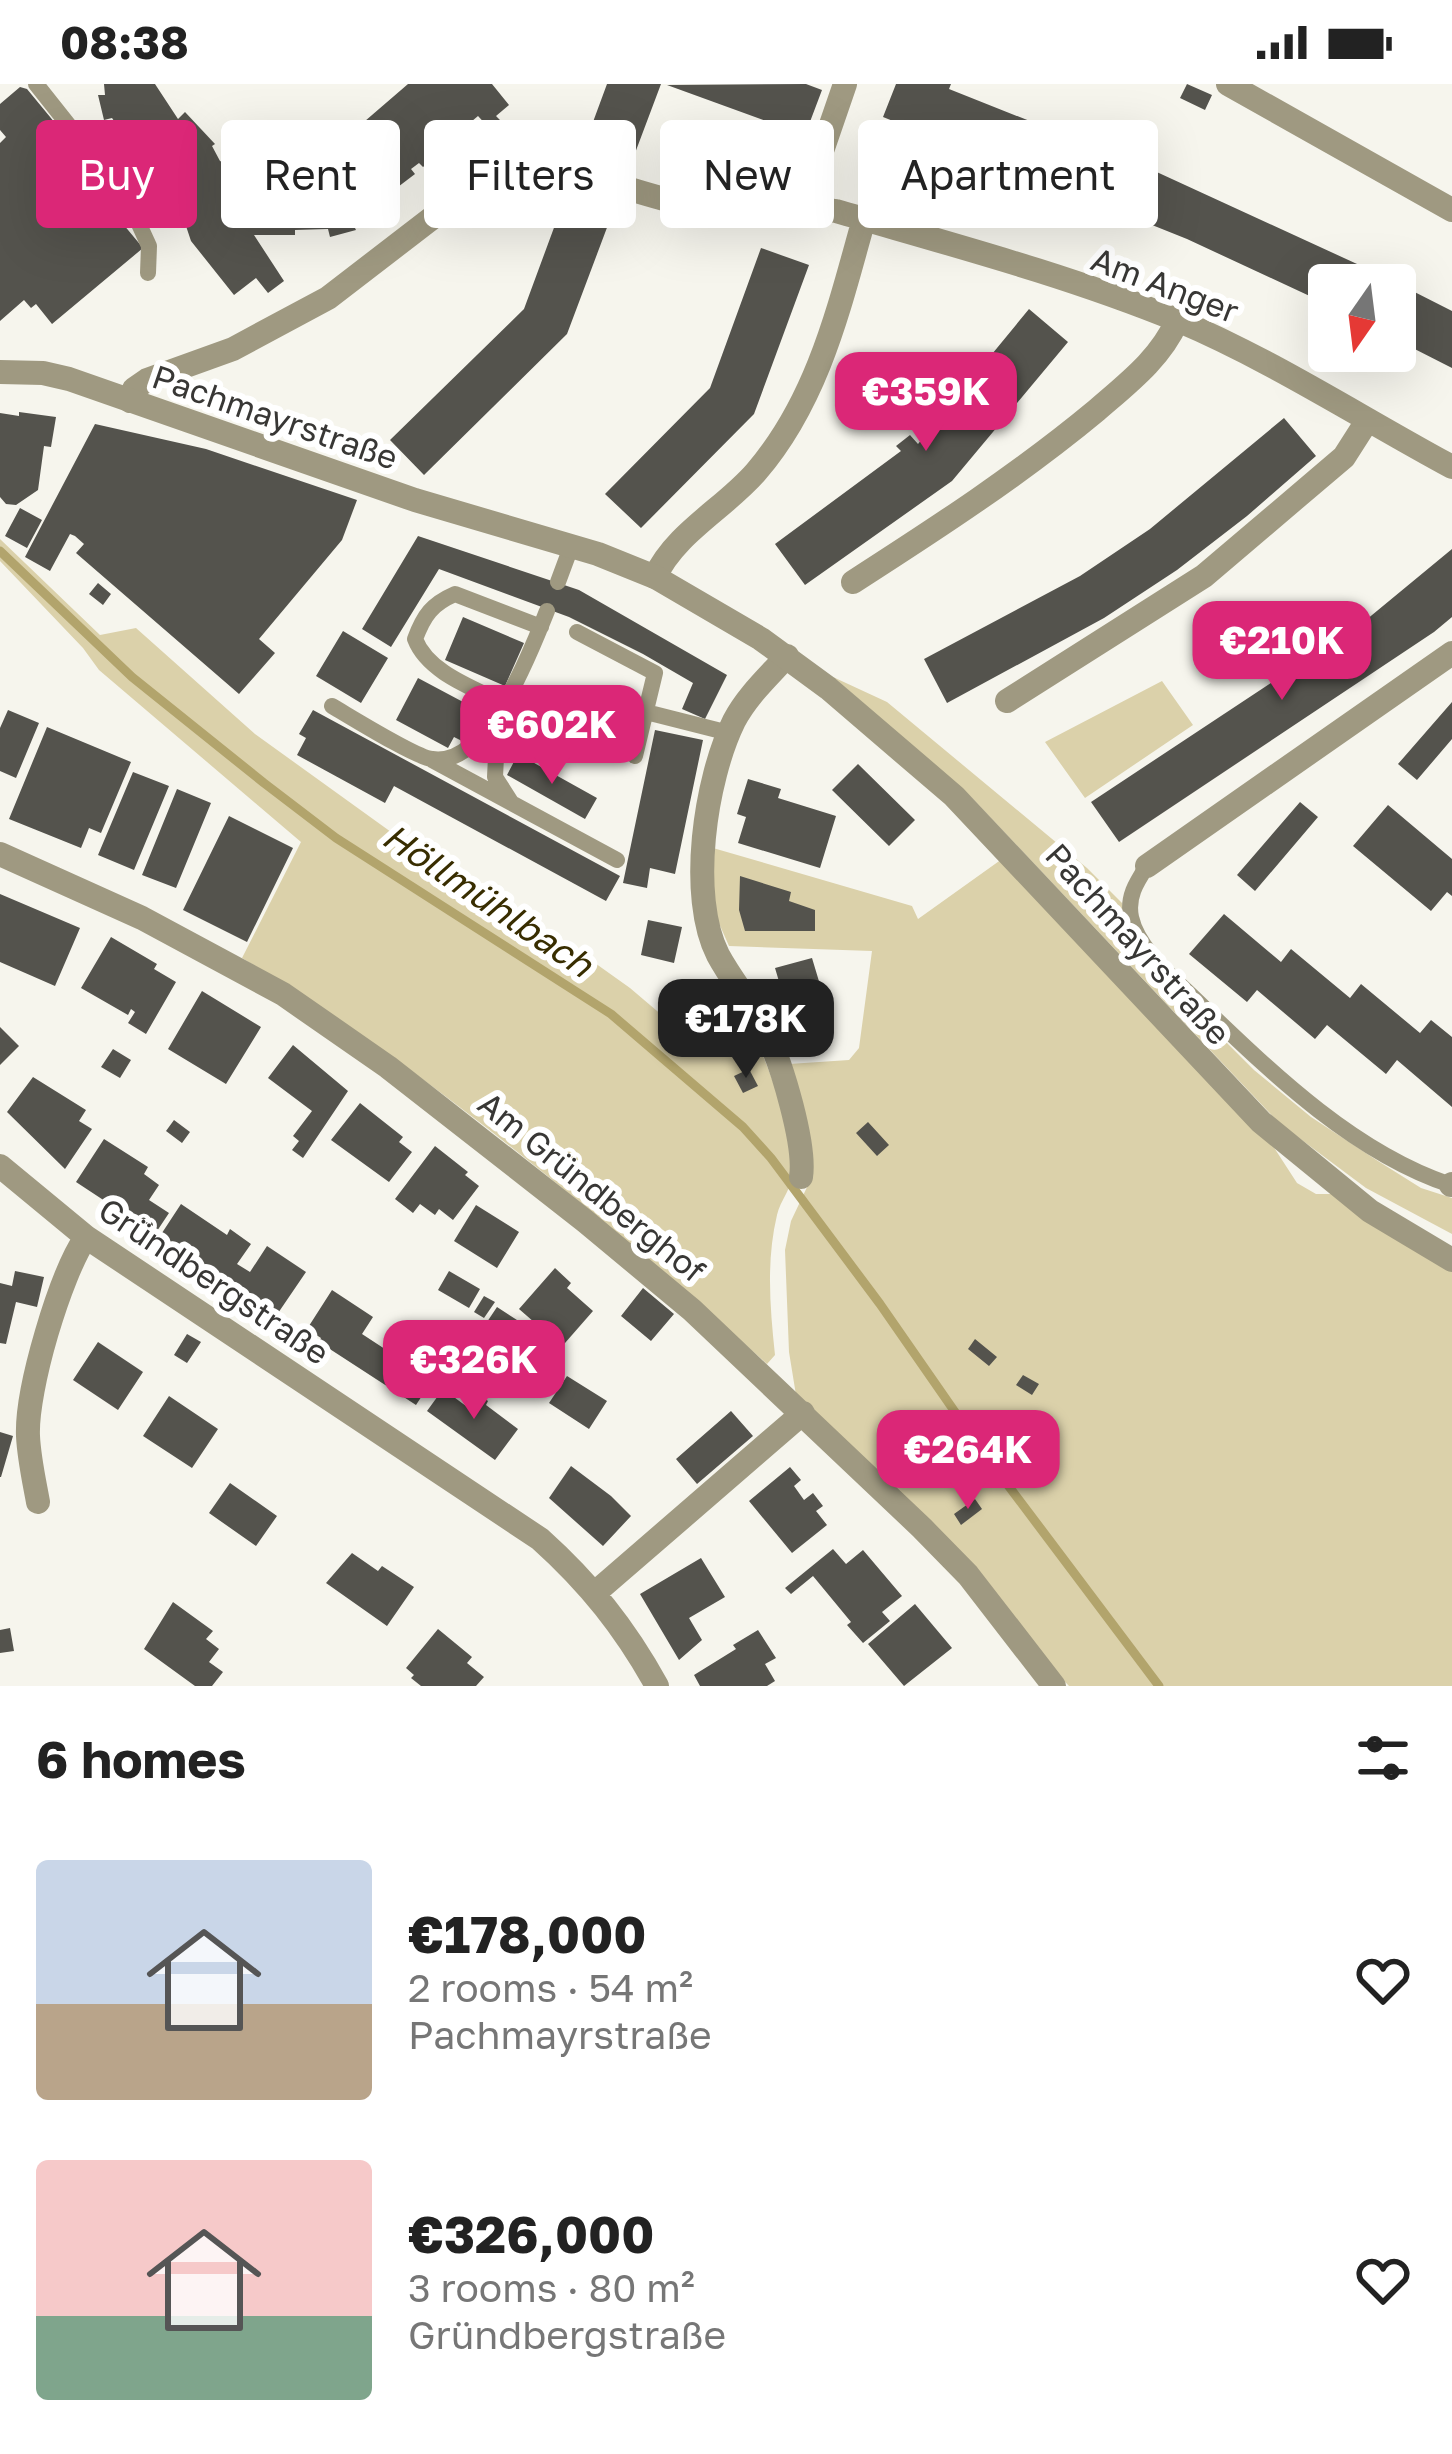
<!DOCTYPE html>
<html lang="en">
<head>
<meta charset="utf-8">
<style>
	body { margin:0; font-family:"Golos Text",sans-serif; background:#f2f2f2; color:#222; height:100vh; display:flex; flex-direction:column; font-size:45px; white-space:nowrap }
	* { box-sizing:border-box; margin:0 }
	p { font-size:39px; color:#767676 }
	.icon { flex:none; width:66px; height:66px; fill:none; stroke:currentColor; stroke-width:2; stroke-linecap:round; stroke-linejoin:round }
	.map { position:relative; height:1602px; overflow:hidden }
	.drawer { display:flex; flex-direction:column; background:#fff; flex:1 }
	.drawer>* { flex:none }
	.banner { position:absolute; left:36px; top:36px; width:1380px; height:108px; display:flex; gap:24px }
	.needle { width:78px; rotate:194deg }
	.buttons { position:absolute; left:1308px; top:180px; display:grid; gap:24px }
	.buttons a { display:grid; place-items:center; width:108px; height:108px; border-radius:12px; background:#fff; box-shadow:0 12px 48px #0002; font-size:60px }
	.price { position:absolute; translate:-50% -102px; padding:0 27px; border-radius:24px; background:#db2777; color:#fff; font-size:39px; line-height:78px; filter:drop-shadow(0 3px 6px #0008) }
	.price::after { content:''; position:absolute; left:50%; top:72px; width:36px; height:27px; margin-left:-18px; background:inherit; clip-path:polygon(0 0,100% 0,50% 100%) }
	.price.selected { background:#222; color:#fff }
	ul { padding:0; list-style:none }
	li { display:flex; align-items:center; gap:36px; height:300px; padding:0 36px }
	li span { display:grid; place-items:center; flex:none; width:336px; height:240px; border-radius:12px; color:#555 }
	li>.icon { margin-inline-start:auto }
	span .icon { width:144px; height:144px; fill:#fffc; stroke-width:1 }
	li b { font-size:51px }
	h2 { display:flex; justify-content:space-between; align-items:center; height:144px; padding:0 36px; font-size:51px }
	.tag { padding:0 42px; border-radius:12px; background:#fff; box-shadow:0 12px 48px #0002; font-size:42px; line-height:108px }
	.tag.selected { background:#db2777; color:#fff }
	.status { display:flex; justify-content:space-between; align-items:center; height:84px; padding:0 60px; background:#fff; direction:ltr }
	.status svg { height:33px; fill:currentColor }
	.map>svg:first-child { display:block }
	.green { fill:#dbd1aa }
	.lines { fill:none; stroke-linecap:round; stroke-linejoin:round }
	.stream { stroke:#b2a46c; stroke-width:9 }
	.building { fill:#54534d }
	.minor-tunnel { stroke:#d0cfc8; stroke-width:24; stroke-dasharray:24 12; stroke-linecap:butt }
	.service { stroke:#9f9981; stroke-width:16 }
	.minor { stroke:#9f9981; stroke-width:24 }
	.tertiary { stroke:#9f9981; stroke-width:24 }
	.labels { text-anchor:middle; stroke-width:12; stroke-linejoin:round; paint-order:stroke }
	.street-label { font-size:33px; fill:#383735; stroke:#fff }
	.water-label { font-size:36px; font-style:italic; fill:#382d00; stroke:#fff }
</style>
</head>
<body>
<div class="status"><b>08:38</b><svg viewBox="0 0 49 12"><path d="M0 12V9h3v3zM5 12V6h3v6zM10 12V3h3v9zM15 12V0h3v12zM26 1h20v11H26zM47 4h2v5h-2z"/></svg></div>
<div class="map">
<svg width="1452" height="1602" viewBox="0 0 1452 1602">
	<rect width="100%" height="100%" fill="#f6f5ed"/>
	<path class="green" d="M 0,455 L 100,551 L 136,544 L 255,650 L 416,766 L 564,857 L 630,904 L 690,955 L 742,928 C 761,959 796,1052 794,1087 C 793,1102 780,1117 777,1131 C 766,1177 770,1224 775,1271 L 767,1280 C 605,1136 427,985 242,874 L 301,758 L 99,586 L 83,564 L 0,477 Z
		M 833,593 L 887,618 L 1087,784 L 1122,819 L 1124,844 L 1154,886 L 1254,986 L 1311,1033 L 1378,1077 L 1421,1104 L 1452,1114 L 1452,1150 L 1366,1104 L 1279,1039 L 973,715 Z
		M 1162,597 L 1193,641 L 1085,714 L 1045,658 Z
		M 713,764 L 912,822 L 918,835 L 1002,775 L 1273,1062 L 1297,1099 L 1316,1110 L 1336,1110 L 1452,1183 L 1452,1602 L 1069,1602 L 796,1311 L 789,1268 L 785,1166 L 791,1137 L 808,1101 L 789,980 L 849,976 L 859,964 L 872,867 L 729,862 L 710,819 Z"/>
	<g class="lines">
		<path class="stream" d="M 0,467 L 132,593 L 264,699 L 336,754 L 611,930 L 743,1043 L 771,1074 L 880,1220 L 980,1364 L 1159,1602"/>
	</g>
	<path class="building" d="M 104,0 L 155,0 L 178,35 L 185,28 L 215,60 L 212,62 L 220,77 L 236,84 L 236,79 L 248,77 L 289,80 L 288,94 L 299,94 L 299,90 L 326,92 L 352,67 L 343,56 L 408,0 L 492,0 L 509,21 L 496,32 L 501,37 L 491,46 L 478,32 L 465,43 L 460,37 L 438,56 L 442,61 L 432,70 L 435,73 L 423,83 L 419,79 L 411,85 L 415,90 L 352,138 L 356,146 L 330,153 L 328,145 L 295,146 L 295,151 L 254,151 L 284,197 L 268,209 L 256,194 L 234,211 L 191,157 L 185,139 L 185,118 L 181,113 L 177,117 L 158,96 L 152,101 L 140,89 L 145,84 L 127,65 L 131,62 L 112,34 L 104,36 L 98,11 L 105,11 Z
		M 607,0 L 661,0 L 567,250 L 424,391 L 390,356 L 524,225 Z
		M 806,0 L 822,6 L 805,51 L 667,1 Z
		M 896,0 L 951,0 L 949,5 L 1148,84 L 1381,191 L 1452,227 L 1452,284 L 1395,255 L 1395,201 L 1329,201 L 1329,221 L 1187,155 L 883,33 Z
		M 1187,0 L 1212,11 L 1205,26 L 1180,14 Z
		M 20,3 L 27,5 L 83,73 L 74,81 L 143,164 L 52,240 L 36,220 L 31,224 L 24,216 L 0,237 L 0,59 L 6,53 L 0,46 L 0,20 Z
		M 761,164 L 809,181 L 754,330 L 641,444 L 605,410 L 710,304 Z
		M 1029,225 L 1068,258 L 952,397 L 805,501 L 775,460 L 901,367 L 896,362 L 910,351 L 918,360 Z
		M 19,328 L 56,333 L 51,363 L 44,362 L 38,406 L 16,421 L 6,420 L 0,413 L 0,329 L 19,332 Z
		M 1284,334 L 1316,372 L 1247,432 L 1177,486 L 1104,534 L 947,619 L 924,575 L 1080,492 L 1150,445 Z
		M 95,340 L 206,365 L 357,416 L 342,456 L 259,555 L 275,569 L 239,610 L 76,469 L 84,460 L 75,452 L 70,450 L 50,487 L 25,473 Z
		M 20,424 L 42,436 L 27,464 L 5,452 Z
		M 418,452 L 579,506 L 727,591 L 705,635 L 682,625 L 693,599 L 643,570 L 569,533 L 439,485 L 391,563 L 362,545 Z
		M 1452,465 L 1452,533 L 1434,548 L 1119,758 L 1091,718 L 1366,536 Z
		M 98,499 L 111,510 L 103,521 L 89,510 Z
		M 463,533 L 524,559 L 505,602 L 445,576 Z
		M 343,547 L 388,574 L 361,619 L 316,592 Z
		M 418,594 L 480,627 L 464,658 L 454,653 L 448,664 L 396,636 Z
		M 606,604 L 629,611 L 611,671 L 588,665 Z
		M 1452,618 L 1452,655 L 1417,696 L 1398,680 Z
		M 8,626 L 39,639 L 16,694 L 0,687 L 0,644 Z
		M 313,626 L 620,792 L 606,817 L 394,702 L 385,719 L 297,671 L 306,654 L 299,650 Z
		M 47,643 L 131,678 L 101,749 L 89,744 L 81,764 L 9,735 Z
		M 655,646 L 703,656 L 675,790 L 650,784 L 647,804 L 623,799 Z
		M 518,670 L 597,714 L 585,735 L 507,691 Z
		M 858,680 L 915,736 L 889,762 L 832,706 Z
		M 133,688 L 169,702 L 134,786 L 98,771 Z
		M 748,695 L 781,705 L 778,714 L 836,732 L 820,784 L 738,759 L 746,733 L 737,730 Z
		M 177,705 L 211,719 L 176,804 L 142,791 Z
		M 1300,718 L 1318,733 L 1255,807 L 1237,791 Z
		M 1388,721 L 1452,775 L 1452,812 L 1447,808 L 1431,827 L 1353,762 Z
		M 229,732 L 293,764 L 247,858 L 183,826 Z
		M 740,792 L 791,808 L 789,817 L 815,826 L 815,847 L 745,847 L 739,826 Z
		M 0,810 L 80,844 L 55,902 L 0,878 Z
		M 1224,830 L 1281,878 L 1291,865 L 1350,914 L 1361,900 L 1420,949 L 1431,936 L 1452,953 L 1452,1023 L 1397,976 L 1386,990 L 1327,941 L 1315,955 L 1257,906 L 1247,918 L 1189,870 Z
		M 648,836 L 682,843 L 674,879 L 641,871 Z
		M 111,853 L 157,880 L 154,885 L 176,898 L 146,950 L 128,939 L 135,928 L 131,925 L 128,931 L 81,904 Z
		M 812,874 L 833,944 L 801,953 L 794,929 L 789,931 L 775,884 Z
		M 202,907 L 261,943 L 226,1000 L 168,965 Z
		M 729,936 L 740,955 L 726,964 L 721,956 L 713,961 L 706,950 Z
		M 0,943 L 19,962 L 0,981 Z
		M 293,961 L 348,1007 L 303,1074 L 292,1066 L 299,1057 L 293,1052 L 312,1027 L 268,994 Z
		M 113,965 L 131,976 L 120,994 L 101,983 Z
		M 749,985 L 758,1002 L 743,1009 L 734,992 Z
		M 33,993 L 86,1026 L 79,1037 L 92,1045 L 65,1085 L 7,1028 Z
		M 360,1019 L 403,1053 L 399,1058 L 412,1068 L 389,1098 L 331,1056 Z
		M 174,1036 L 190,1048 L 182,1059 L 166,1047 Z
		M 868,1038 L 889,1061 L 877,1072 L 856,1049 Z
		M 104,1055 L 148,1083 L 144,1090 L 159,1101 L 149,1116 L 169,1129 L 155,1150 L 76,1098 Z
		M 435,1062 L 468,1088 L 465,1091 L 479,1102 L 453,1136 L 439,1125 L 435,1131 L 420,1120 L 413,1129 L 395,1115 Z
		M 181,1120 L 227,1151 L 230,1145 L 251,1160 L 237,1180 L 250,1188 L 267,1162 L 306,1188 L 274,1235 L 199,1191 L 203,1186 L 158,1155 Z
		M 476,1121 L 519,1148 L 497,1184 L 454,1157 Z
		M 555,1184 L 571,1199 L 567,1204 L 593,1227 L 558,1267 L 538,1249 L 542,1245 L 519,1225 Z
		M 15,1187 L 44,1193 L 37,1223 L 16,1218 L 6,1260 L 0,1259 L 0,1199 L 12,1202 Z
		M 449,1187 L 480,1205 L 469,1224 L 438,1206 Z
		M 643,1204 L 674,1230 L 651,1257 L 621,1232 Z
		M 332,1206 L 373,1233 L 362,1250 L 391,1269 L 400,1255 L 442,1281 L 416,1321 L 319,1258 L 321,1254 L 307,1245 Z
		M 484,1212 L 495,1218 L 484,1234 L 474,1228 Z
		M 497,1223 L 517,1236 L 501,1260 L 481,1247 Z
		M 187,1250 L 201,1258 L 187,1279 L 174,1271 Z
		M 975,1255 L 997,1273 L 989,1282 L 968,1265 Z
		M 98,1258 L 143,1288 L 118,1326 L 73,1296 Z
		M 1023,1291 L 1039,1300 L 1032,1311 L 1016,1301 Z
		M 567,1292 L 607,1317 L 589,1345 L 549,1319 Z
		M 443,1305 L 466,1322 L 476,1308 L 488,1317 L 486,1321 L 518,1345 L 495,1376 L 427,1327 Z
		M 169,1312 L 218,1345 L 192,1384 L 143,1352 Z
		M 731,1327 L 753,1352 L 697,1400 L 676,1375 Z
		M 0,1348 L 13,1352 L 1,1393 L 0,1393 Z
		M 947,1377 L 955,1386 L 939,1401 L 930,1390 Z
		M 571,1382 L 611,1412 L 631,1432 L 603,1462 L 549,1414 Z
		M 790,1383 L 801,1396 L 794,1402 L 804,1416 L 813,1409 L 823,1422 L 816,1427 L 827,1441 L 792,1469 L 749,1417 Z
		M 230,1399 L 277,1432 L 256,1462 L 209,1429 Z
		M 975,1415 L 982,1425 L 961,1441 L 954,1430 Z
		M 833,1465 L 846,1480 L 863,1466 L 902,1512 L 882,1528 L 890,1537 L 863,1559 L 847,1541 L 851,1538 L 813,1492 L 791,1510 L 785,1504 Z
		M 352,1469 L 378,1487 L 382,1482 L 414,1503 L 387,1542 L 326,1499 Z
		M 701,1474 L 725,1513 L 689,1534 L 702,1556 L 679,1576 L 640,1510 Z
		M 173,1518 L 213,1547 L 206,1555 L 219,1565 L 209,1578 L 223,1588 L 212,1602 L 195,1602 L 144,1565 Z
		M 915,1520 L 952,1564 L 904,1602 L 868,1560 Z
		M 10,1544 L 14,1567 L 0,1569 L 0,1546 Z
		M 438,1545 L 472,1573 L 467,1579 L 484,1593 L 476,1602 L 421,1602 L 411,1594 L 414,1591 L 406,1584 Z
		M 758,1546 L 776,1574 L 765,1580 L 775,1597 L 767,1602 L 700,1602 L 694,1591 L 736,1565 L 733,1561 Z"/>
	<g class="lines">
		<path class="minor-tunnel" d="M 576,86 L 623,103"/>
		<path class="service" d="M 36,0 L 128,116 L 149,162 L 148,189
			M 558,498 L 571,463
			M 577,548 L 655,589 L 635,672
			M 505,620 C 474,604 428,589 415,555 C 424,531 432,520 455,510 L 541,543
			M 332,622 C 351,633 415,673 432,675 C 488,684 531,566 547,527
			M 646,628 L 729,649
			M 498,633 L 495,693 L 511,718
			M 432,676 L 617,776
			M 1147,782 C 1136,799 1127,813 1131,833 C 1138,866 1176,896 1199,919 C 1272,989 1354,1069 1451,1101"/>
		<path class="minor" d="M 1228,0 L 1452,126
			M 623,103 C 659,114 695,125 733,127 C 769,129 796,121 836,127 C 949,160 1067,191 1177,236 C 1272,276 1361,334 1452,383
			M 803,122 L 845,0
			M 130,317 L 134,305 L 147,296 L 233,265 L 328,214 L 497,84 L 543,76 L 576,86
			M 655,493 C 675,449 725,424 756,388 C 818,316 839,224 864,135
			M 853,498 C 937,444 1020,390 1097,326 C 1128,299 1160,275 1177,237
			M 787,572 C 768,593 747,612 734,637 C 705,696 688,812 718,871 C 733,899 754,922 767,950 C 782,981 806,1061 801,1093
			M 1007,617 L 1204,492 L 1344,373 L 1367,337
			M 0,770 L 142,834 L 283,910 L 388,983 L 585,1137 L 692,1226 L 922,1444 L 968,1491 L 1054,1602
			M 1147,782 L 1452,569
			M 0,1082 L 86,1153 L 540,1455 C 589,1499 625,1544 657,1602
			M 1451,1101 L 1452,1100
			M 38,1418 C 34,1396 29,1374 28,1352 C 26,1306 60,1191 86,1153
			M 596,1508 L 803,1329"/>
		<path class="tertiary" d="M 0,288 L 43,289 L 69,295 L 415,416 L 598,470 L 655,493 L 761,555 L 828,604 L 954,712 L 1261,1038 L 1370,1127 L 1452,1176"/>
	</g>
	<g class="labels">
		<g class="street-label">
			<text transform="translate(1165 201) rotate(21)" y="12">Am Anger</text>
			<text transform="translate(275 333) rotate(19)" y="12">Pachmayrstraße</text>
			<text transform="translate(1138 860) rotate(48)" y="12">Pachmayrstraße</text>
			<text transform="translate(592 1103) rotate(39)" y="12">Am Gründberghof</text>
			<text transform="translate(214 1197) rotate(34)" y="12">Gründbergstraße</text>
		</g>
		<g class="water-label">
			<text transform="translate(488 816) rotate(34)" y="13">Höllmühlbach</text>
		</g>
	</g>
</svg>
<div class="buttons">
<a><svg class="needle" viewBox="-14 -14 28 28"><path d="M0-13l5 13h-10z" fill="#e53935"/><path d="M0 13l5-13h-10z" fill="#767676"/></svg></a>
</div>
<b class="price" style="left:926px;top:370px">€359K</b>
<b class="price" style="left:1282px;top:619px">€210K</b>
<b class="price" style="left:552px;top:703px">€602K</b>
<b class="price selected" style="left:746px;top:997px">€178K</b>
<b class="price" style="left:474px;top:1338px">€326K</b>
<b class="price" style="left:968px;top:1428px">€264K</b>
<div class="banner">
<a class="tag selected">Buy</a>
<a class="tag">Rent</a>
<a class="tag">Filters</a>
<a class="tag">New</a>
<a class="tag">Apartment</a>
</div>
</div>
<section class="drawer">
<h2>6 homes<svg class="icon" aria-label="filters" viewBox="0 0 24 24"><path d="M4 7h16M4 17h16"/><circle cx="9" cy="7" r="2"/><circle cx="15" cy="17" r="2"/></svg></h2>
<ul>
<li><span style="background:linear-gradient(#c9d6e8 60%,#b9a48a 0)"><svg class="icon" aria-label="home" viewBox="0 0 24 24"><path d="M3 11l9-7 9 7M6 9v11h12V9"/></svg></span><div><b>€178,000</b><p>2 rooms · 54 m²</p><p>Pachmayrstraße</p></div><svg class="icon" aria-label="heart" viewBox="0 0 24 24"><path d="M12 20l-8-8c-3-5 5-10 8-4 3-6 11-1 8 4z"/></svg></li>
<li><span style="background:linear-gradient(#f6c9c9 65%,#7fa58c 0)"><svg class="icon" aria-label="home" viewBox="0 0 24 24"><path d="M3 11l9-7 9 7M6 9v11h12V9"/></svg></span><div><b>€326,000</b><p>3 rooms · 80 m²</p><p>Gründbergstraße</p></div><svg class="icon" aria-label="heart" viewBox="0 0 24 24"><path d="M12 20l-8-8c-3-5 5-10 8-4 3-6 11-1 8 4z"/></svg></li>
</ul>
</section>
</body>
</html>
